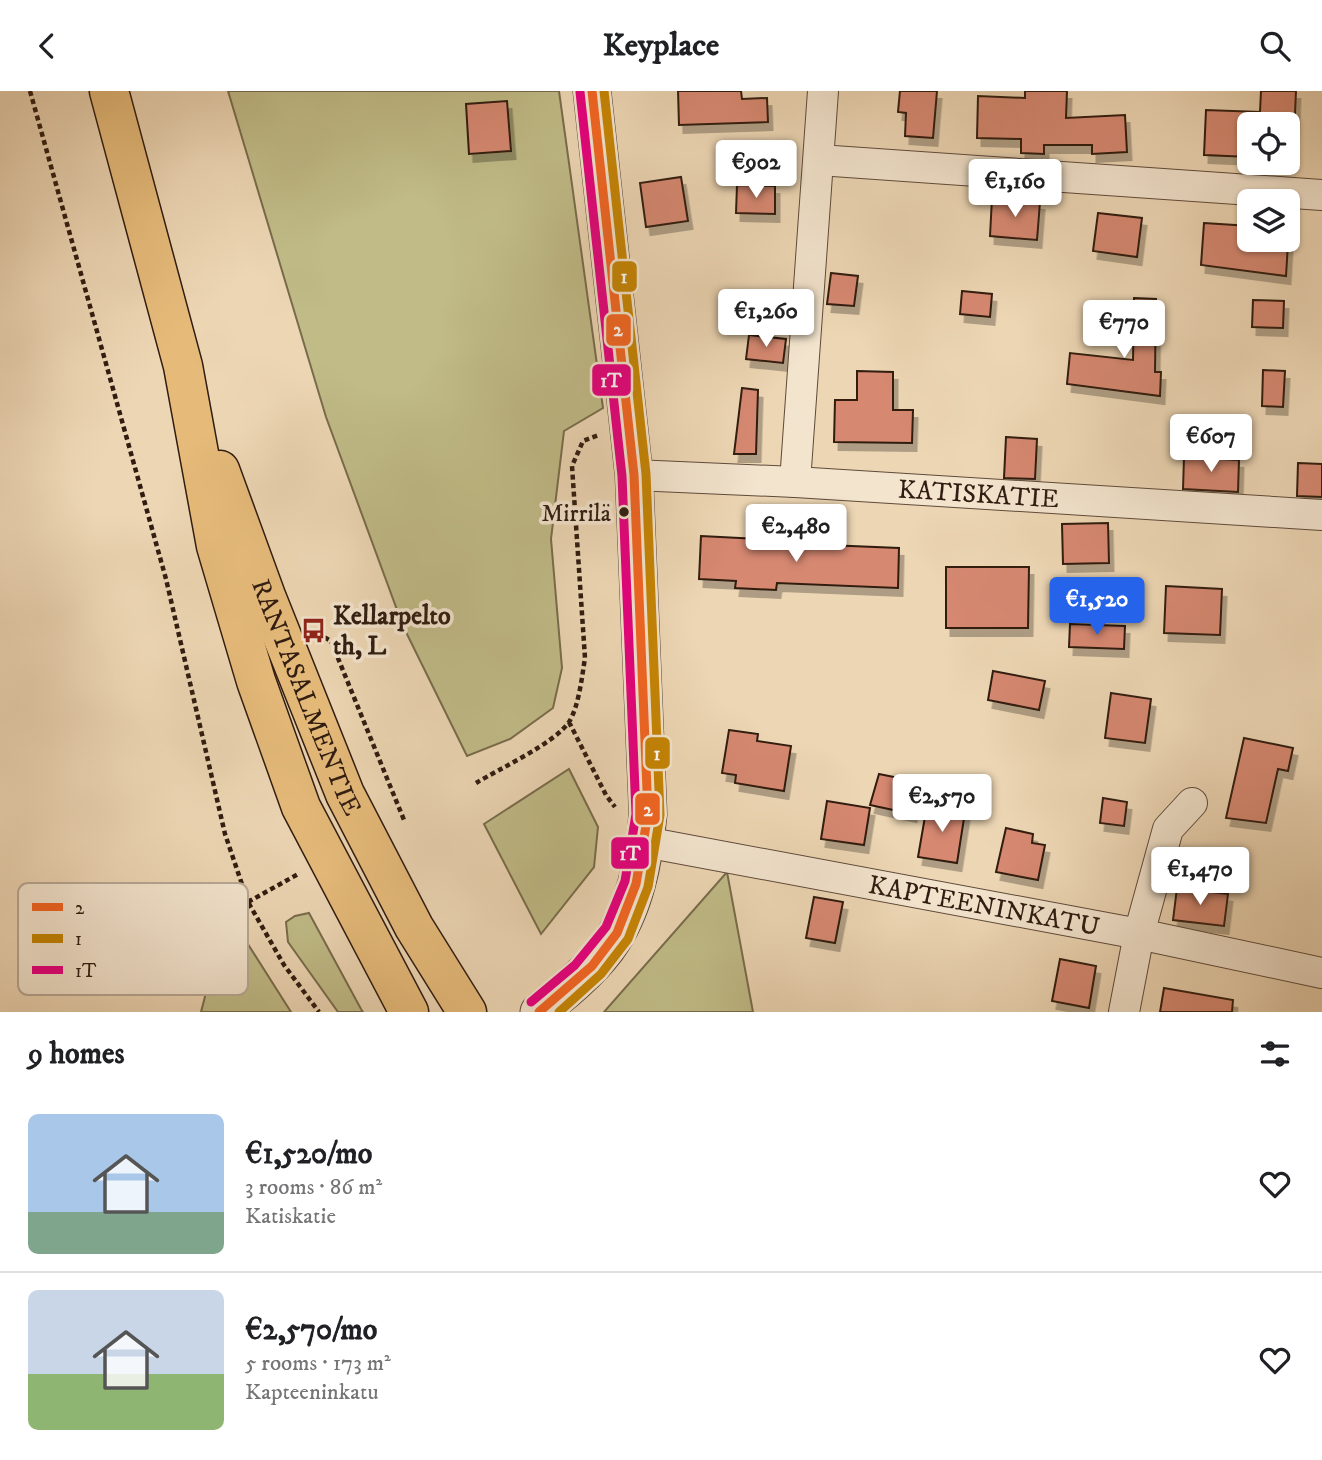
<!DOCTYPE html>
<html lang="en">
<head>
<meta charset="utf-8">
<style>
	body { margin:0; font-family:"IM FELL DW Pica",serif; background:#f6f6f6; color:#202124; height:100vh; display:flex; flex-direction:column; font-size:26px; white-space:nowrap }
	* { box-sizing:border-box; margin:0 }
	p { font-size:23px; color:#757577 }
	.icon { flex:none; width:38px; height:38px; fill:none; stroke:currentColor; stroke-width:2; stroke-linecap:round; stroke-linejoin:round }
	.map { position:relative; height:921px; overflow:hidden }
	.drawer { display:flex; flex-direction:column; background:#fff; flex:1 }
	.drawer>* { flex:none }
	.fabs { position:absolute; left:1237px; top:21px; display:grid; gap:14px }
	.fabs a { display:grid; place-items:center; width:63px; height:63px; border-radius:10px; background:#fff; box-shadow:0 2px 5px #0004; font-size:35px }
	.price { position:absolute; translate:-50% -60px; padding:0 16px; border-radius:7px; background:#fff; color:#222; font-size:23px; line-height:46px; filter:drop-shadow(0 2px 4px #0008) }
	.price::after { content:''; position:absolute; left:50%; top:42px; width:21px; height:16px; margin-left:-10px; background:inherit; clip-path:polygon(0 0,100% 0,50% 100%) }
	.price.current { background:#2563eb; color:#fff }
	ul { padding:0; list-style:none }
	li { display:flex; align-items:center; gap:21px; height:175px; padding:0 28px }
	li+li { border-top:2px solid #e0e0e0 }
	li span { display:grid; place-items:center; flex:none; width:196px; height:140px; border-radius:10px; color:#555 }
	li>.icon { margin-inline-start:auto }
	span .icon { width:84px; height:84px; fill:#fffc; stroke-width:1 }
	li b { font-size:30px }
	h2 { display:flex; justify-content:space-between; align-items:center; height:84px; padding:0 28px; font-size:30px }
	header { display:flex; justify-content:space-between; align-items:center; height:91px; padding:0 28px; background:#fff; font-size:32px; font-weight:700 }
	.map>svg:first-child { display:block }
	.green { fill:#c0bb87; stroke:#786c4c; stroke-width:2 }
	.building { fill:#d68871; stroke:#301c11; stroke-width:2; filter:url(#shadow) }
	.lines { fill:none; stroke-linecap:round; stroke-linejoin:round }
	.minor-casing { stroke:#5f4a3a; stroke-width:32 }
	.tertiary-casing { stroke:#5f4a3a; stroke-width:39 }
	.trunk-casing { stroke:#301c11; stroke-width:41 }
	.path { stroke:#301c11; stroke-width:4.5; stroke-dasharray:5 3.5; stroke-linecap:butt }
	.minor { stroke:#f3e4ce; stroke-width:30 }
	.tertiary { stroke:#f3e4ce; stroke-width:37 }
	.trunk { stroke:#e6bb7a; stroke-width:38 }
	.bus-1-casing { stroke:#f3e4ce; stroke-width:14 }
	.bus-2-casing { stroke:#f3e4ce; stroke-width:14 }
	.bus-3-casing { stroke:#f3e4ce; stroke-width:14 }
	.bus-1 { stroke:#f26522; stroke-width:9 }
	.bus-2 { stroke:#c58404; stroke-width:9 }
	.bus-3 { stroke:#e5007d; stroke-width:9 }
	.bus-dot { fill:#301c11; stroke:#f3e4ce; stroke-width:2.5 }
	.labels { text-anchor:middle; stroke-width:7; stroke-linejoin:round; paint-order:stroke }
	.bus-label { font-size:24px; fill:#301c11; stroke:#f3e4ce; text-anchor:end }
	.street-label { font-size:26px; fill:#301c11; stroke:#f3e4ce }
	.poi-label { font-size:26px; font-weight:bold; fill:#301c11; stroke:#f3e4ce; text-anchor:start }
	.key { fill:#f3e4ce; stroke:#b8a895; stroke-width:2 }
	.key-label { font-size:19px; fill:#301c11 }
	.line-badge { stroke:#f3e4ce; stroke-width:2.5 }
	.badge-label { font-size:19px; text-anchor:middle; font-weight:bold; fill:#fff }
</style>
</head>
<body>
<header><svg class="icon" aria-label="back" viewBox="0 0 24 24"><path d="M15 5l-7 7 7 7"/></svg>Keyplace<svg class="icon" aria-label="search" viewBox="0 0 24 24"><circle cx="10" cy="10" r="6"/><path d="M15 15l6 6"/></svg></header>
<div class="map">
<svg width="1322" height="921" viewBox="0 0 1322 921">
	<defs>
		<filter id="shadow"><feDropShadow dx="4.5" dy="8" stdDeviation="0" flood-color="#0004"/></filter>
	</defs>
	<rect width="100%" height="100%" fill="#edd6b4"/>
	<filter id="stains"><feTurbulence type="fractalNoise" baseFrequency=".00286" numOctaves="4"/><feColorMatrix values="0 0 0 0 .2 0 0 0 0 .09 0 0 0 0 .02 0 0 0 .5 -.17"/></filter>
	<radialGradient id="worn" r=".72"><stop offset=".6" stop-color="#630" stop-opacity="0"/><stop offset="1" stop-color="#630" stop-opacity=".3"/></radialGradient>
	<path class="green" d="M 228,0 L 559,0 L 603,317 L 564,340 L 551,448 L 562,577 L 553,617 L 510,648 L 467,665 L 403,535 L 326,326 Z
		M 569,678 L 598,736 L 594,776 L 541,843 L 484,733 Z
		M 727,781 L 753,921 L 604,921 Z
		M 227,820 L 291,921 L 201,921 Z
		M 309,822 L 361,918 L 363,921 L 338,921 L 288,851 L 286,831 L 295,825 Z"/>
	<path class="building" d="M 678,0 L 741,0 L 742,8 L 767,7 L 768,31 L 679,34 Z
		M 900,0 L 937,0 L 933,47 L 905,45 L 906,22 L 898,21 Z
		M 1025,0 L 1067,0 L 1066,27 L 1125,24 L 1127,61 L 1092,63 L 1092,54 L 1044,54 L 1044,63 L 1021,62 L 1021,48 L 977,47 L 978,5 L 1025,7 Z
		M 1261,0 L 1296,0 L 1293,68 L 1288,68 L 1288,33 L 1250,33 L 1250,66 L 1204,64 L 1206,19 L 1260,21 Z
		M 507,10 L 511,60 L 469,63 L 466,13 Z
		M 681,86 L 688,130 L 646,136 L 640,92 Z
		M 737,94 L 775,95 L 775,123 L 736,122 Z
		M 992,107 L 1040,111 L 1037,149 L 990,145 Z
		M 1098,122 L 1142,127 L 1137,166 L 1093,160 Z
		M 1204,132 L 1250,135 L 1250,149 L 1288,152 L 1286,185 L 1201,174 Z
		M 831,182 L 858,185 L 854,215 L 827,213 Z
		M 962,200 L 992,203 L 990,226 L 960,223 Z
		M 1134,207 L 1156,208 L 1155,281 L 1161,281 L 1160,305 L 1067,293 L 1070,262 L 1133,269 Z
		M 1253,209 L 1284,210 L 1283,237 L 1252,236 Z
		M 749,244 L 786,248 L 783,272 L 746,268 Z
		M 1263,279 L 1285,280 L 1283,316 L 1262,315 Z
		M 857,280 L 893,281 L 893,319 L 913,319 L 912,352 L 834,351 L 835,309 L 857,309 Z
		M 742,297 L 758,299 L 756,363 L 734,363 Z
		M 1006,346 L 1037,348 L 1035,388 L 1004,387 Z
		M 1184,366 L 1239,369 L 1238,401 L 1183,398 Z
		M 1298,372 L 1322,373 L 1322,406 L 1297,405 Z
		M 1108,432 L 1109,472 L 1063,473 L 1062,433 Z
		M 701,445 L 779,449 L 778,452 L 899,457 L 898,497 L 777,492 L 776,499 L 735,497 L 736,490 L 699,488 Z
		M 946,476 L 1029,476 L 1028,537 L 946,537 Z
		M 1166,495 L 1222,498 L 1220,544 L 1164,542 Z
		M 1070,533 L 1125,535 L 1124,558 L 1069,556 Z
		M 993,580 L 1045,590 L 1039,619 L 988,609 Z
		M 1111,602 L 1151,608 L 1145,652 L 1105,647 Z
		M 729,639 L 758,643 L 757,650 L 791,655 L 784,700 L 735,692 L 736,684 L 722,682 Z
		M 1244,647 L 1293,657 L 1288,680 L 1278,678 L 1266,732 L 1226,727 Z
		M 879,683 L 919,691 L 912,723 L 870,714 Z
		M 1103,707 L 1127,711 L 1124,735 L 1100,732 Z
		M 827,710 L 870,717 L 864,754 L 821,748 Z
		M 927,714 L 965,721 L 957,772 L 918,766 Z
		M 1006,737 L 1033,743 L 1032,752 L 1045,754 L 1038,789 L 996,781 Z
		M 1177,797 L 1228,803 L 1224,835 L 1173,829 Z
		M 814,806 L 843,811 L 835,852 L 806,847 Z
		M 1060,868 L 1096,875 L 1089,917 L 1052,910 Z
		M 1164,897 L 1233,909 L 1232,921 L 1160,921 Z"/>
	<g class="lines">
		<defs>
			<g id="minor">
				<path d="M 819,69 L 1322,104"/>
				<path id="s1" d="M 634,384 L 795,391 L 1322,424"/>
				<path d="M 795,391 L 823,0"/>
				<path id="s2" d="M 645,751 L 1139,843 L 1322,882"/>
				<path d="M 1124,921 L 1139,843 L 1168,738 L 1192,712"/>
			</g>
			<path id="tertiary" d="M 539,921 C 562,903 589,881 607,857 C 635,819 644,769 648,723 L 634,384 L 592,0"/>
			<g id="trunk">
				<path d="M 109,0 L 183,275 L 216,455 L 256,590 L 301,716 L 409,921"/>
				<path id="s3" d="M 220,379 L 266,505 L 345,703 L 414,836 L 467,921"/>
			</g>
		</defs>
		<use href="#minor" class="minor-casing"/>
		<use href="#tertiary" class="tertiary-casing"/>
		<use href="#trunk" class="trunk-casing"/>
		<path class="path" d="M 30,0 L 166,488 L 225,743 L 248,811 L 284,874 L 319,921
			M 317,542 L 331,550 L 404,729
			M 569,631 L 606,704 L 615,716
			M 476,692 C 499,678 555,652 569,631 C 579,615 582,585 585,567 L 572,375 L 583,350 L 599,344
			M 248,811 L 300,782"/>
		<use href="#minor" class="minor"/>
		<use href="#tertiary" class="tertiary"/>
		<use href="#trunk" class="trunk"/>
		<defs>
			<path id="bus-1" d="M 539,921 L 592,875 L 617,842 L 636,793 L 648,723 L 634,384 L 592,0"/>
			<path id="bus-2" d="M 559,921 L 601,883 L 628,848 L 648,796 L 660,724 L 646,383 L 604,0"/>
			<path id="bus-3" d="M 531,911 L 575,874 L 606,836 L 625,790 L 636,723 L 622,385 L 580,1"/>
		</defs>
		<use href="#bus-1" class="bus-1-casing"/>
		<use href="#bus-2" class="bus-2-casing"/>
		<use href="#bus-3" class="bus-3-casing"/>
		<use href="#bus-1" class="bus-1"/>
		<use href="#bus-2" class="bus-2"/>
		<use href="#bus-3" class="bus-3"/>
	</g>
	<defs>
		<symbol id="bus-bare" viewBox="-9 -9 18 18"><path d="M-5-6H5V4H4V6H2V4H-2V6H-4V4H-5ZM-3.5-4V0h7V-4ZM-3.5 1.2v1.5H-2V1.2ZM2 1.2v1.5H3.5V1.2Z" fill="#8f2418" stroke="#f3e4ce" stroke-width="2.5" paint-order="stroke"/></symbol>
	</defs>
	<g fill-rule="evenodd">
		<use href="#bus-bare" x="296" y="522" width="35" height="35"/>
	</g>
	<circle class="bus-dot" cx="624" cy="421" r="6"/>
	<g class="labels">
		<g class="bus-label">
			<text x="611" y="430">Mirrilä</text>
		</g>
		<g class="street-label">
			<text dy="9" stroke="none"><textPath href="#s1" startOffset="345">KATISKATIE</textPath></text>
			<text dy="9" stroke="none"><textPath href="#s3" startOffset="243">RANTASALMENTIE</textPath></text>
			<text dy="9" stroke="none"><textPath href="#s2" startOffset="345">KAPTEENINKATU</textPath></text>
		</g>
		<g class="poi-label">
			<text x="333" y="533">Kellarpelto<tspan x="333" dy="30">th, L</tspan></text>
		</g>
	</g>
	<rect x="18" y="792" width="230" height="112" rx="10" class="key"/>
	<rect x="32" y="812" width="31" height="8" fill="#f26522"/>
	<rect x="32" y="843" width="31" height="9" fill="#c58404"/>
	<rect x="32" y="875" width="31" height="8" fill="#e5007d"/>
	<g class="key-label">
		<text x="75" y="823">2</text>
		<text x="75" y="854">1</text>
		<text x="75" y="886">1T</text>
	</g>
	<g class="line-badge">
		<rect x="611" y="169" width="27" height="33" rx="7" fill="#c58404"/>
		<rect x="605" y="222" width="27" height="34" rx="7" fill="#f26522"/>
		<rect x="591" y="272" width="41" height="34" rx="7" fill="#e5007d"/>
		<rect x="644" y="645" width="27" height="34" rx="7" fill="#c58404"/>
		<rect x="634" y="701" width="27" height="34" rx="7" fill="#f26522"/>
		<rect x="610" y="745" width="40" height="34" rx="7" fill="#e5007d"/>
	</g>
	<g class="badge-label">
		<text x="624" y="192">1</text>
		<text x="618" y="245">2</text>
		<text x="611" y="296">1T</text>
		<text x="657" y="669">1</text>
		<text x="648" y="725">2</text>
		<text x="630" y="769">1T</text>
	</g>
	<rect width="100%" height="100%" filter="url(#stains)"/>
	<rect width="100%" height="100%" fill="url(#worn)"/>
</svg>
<div class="fabs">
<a><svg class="icon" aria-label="locate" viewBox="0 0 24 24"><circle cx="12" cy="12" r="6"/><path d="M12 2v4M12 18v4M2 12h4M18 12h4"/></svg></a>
<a><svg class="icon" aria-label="layers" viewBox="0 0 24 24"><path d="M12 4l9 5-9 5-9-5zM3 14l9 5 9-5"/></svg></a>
</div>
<b class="price" style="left:756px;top:109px">€902</b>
<b class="price" style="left:1015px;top:128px">€1,160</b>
<b class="price" style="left:766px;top:258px">€1,260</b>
<b class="price" style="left:1124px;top:269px">€770</b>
<b class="price" style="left:1211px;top:383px">€607</b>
<b class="price" style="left:796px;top:473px">€2,480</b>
<b class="price current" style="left:1097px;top:546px">€1,520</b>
<b class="price" style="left:942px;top:743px">€2,570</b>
<b class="price" style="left:1200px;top:816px">€1,470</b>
</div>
<section class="drawer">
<h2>9 homes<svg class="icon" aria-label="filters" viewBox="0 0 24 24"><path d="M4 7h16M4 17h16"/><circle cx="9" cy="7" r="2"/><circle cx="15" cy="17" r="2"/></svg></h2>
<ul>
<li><span style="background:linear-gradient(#a9c7e8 70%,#7fa58c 0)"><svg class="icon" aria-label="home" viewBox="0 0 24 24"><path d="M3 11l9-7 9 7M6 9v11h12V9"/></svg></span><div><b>€1,520/mo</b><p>3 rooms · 86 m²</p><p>Katiskatie</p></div><svg class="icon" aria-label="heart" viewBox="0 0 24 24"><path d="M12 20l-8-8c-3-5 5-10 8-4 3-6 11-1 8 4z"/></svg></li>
<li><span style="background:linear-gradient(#c9d6e8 60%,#8fb573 0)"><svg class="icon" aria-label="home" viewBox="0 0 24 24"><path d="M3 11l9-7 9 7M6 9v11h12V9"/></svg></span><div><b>€2,570/mo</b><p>5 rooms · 173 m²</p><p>Kapteeninkatu</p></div><svg class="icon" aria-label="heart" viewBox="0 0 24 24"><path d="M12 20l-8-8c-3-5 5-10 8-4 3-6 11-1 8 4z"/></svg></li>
</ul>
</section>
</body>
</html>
